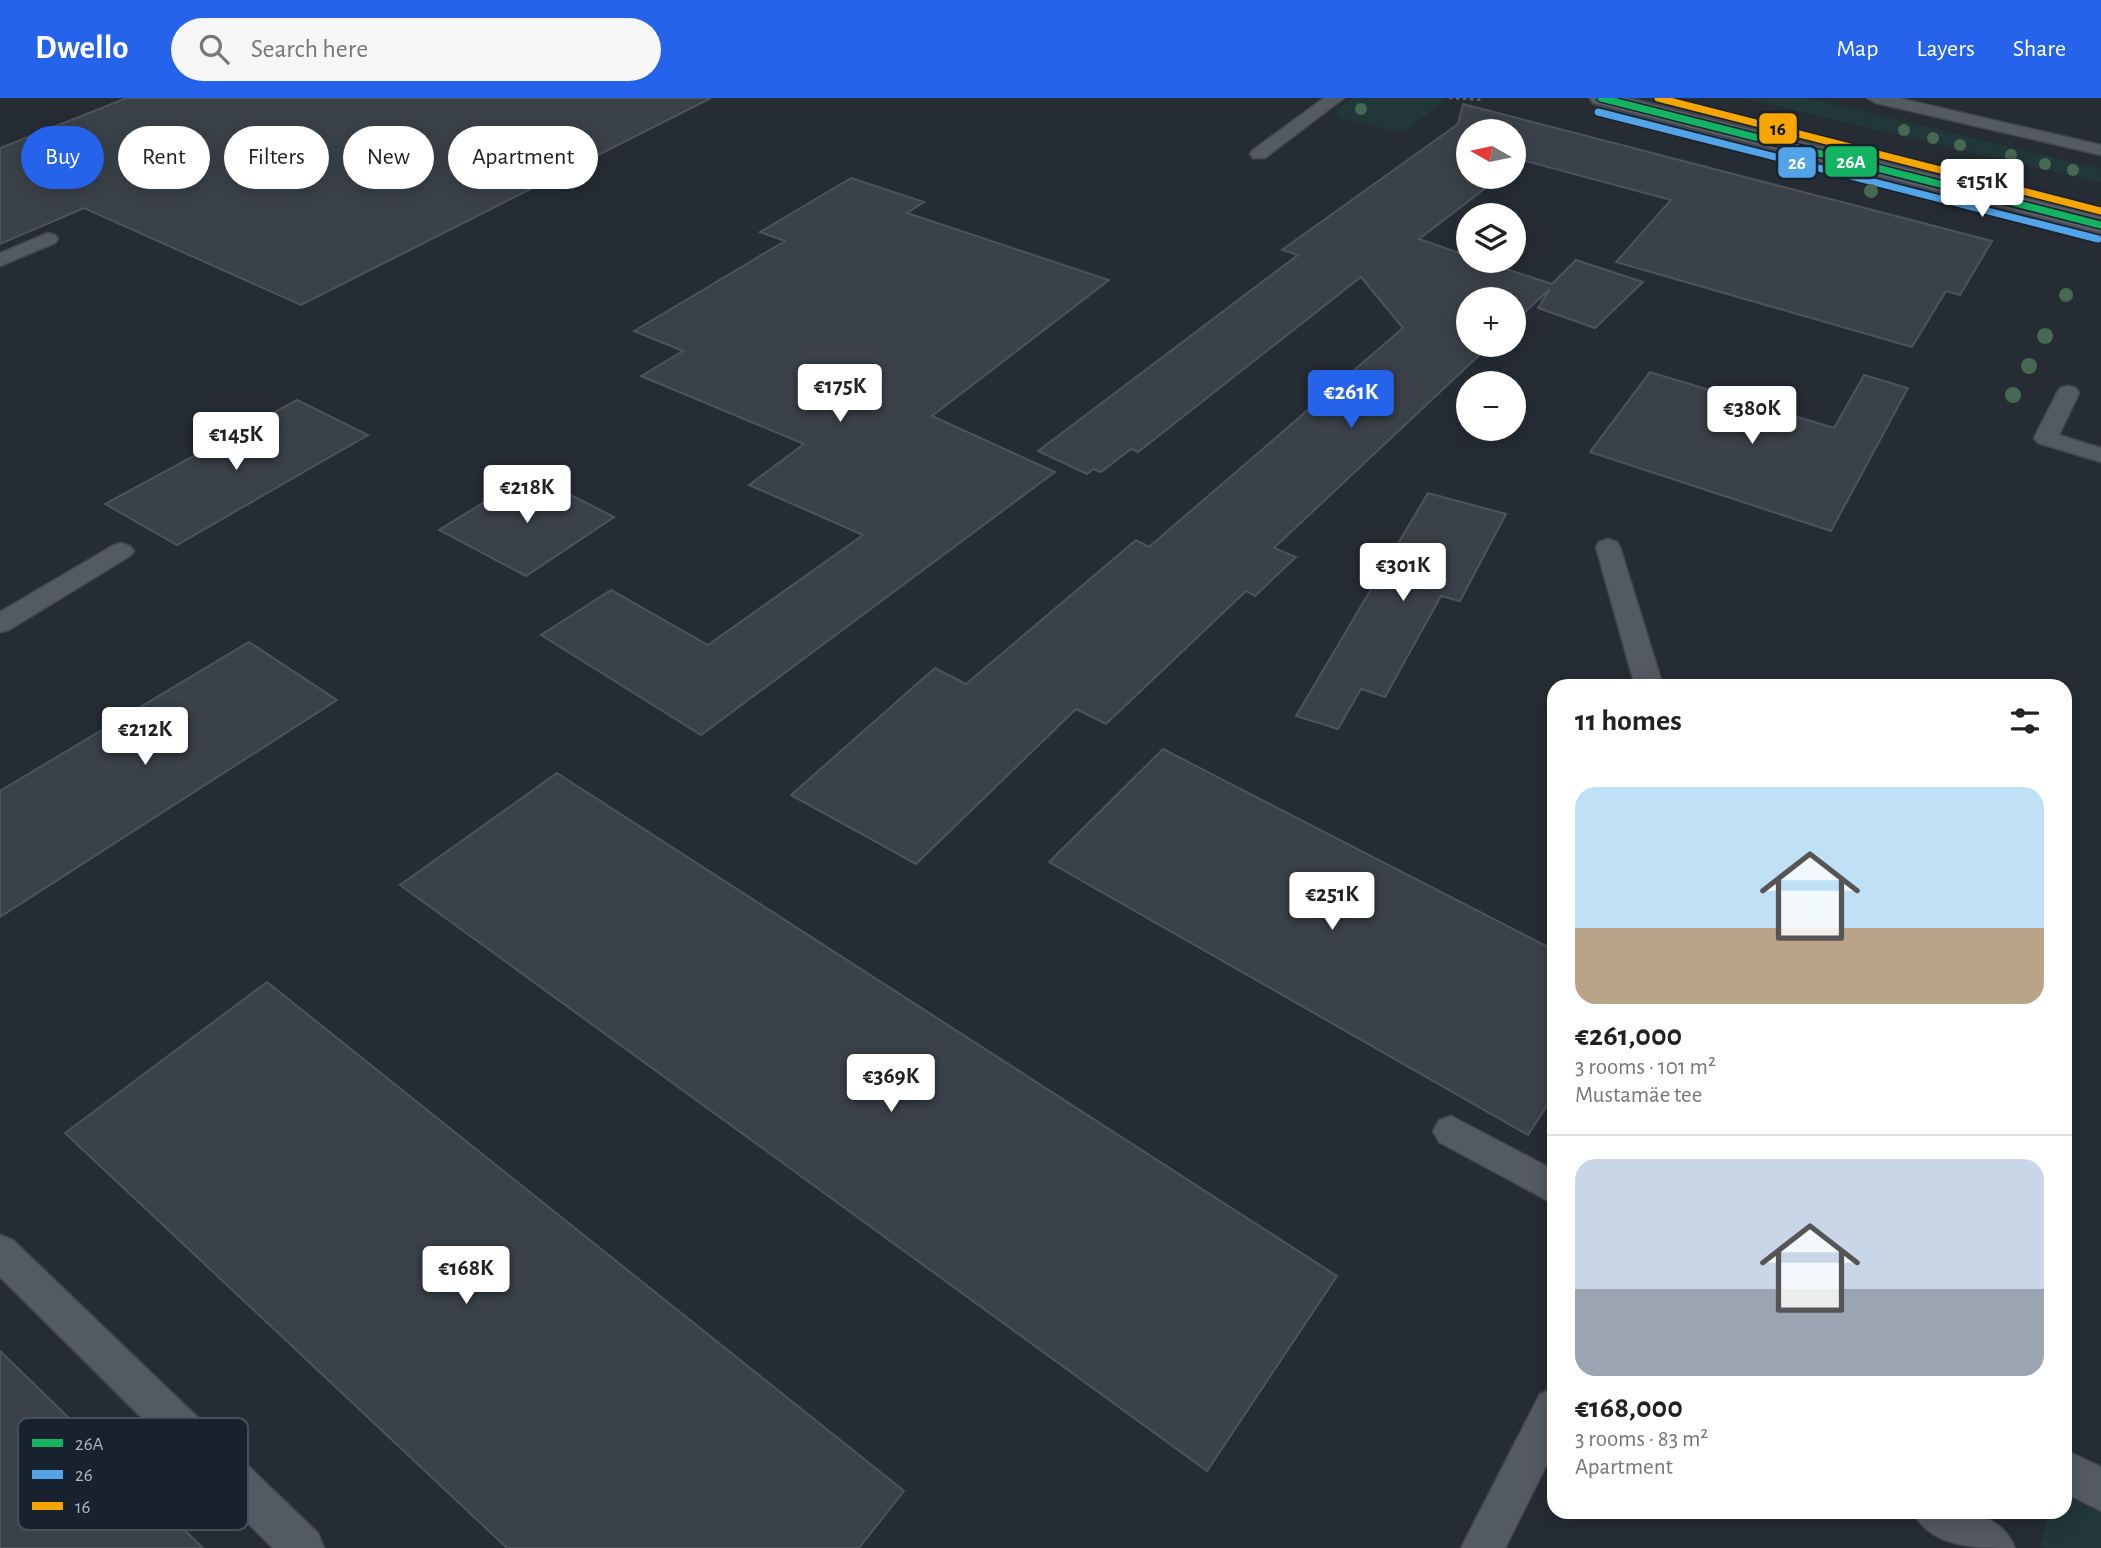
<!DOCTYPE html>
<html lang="en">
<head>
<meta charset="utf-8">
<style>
	body { margin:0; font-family:"Alegreya Sans",sans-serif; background:#f6f6f6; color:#222; height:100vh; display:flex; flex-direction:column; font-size:26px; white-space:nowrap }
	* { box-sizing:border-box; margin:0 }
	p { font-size:23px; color:#767676 }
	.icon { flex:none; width:38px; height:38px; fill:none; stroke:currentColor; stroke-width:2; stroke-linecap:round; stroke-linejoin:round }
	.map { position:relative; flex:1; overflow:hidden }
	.panel { position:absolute; left:1547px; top:581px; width:525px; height:840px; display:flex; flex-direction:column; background:#fff; border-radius:21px; box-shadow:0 4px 18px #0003 }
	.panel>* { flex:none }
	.guide { position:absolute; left:21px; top:28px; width:665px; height:63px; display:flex; gap:14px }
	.needle { width:46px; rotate:279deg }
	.buttons { position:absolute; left:1456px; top:21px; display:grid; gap:14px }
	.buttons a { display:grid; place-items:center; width:70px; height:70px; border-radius:50%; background:#fff; box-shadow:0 4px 18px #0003; font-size:35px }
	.price { position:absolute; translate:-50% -60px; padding:0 16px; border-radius:7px; background:#fff; color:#222; font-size:23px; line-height:46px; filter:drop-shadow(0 2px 4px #0008) }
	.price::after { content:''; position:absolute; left:50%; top:42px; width:21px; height:16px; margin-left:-10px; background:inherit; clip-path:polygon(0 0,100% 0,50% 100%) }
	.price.on { background:#2563eb; color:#fff }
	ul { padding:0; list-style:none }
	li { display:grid; align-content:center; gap:14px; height:371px; padding:0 28px }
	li+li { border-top:2px solid #e0e0e0 }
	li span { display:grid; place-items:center; height:217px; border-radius:21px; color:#555 }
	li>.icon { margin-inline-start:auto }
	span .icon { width:126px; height:126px; fill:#fffc; stroke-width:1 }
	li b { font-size:30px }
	h2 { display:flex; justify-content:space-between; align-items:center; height:84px; padding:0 28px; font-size:30px }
	.chip { padding:0 24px; border-radius:32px; background:#fff; box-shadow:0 4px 18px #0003; font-size:24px; line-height:63px }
	.chip.on { background:#2563eb; color:#fff }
	header { display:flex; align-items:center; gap:42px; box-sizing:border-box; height:98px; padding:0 35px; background:#2563eb; color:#fff }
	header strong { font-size:33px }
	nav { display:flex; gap:38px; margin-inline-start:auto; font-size:24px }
	.search { width:490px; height:63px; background:#f6f6f6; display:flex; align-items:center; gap:18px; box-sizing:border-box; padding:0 24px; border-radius:38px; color:#767676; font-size:26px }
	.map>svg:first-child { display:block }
	.green { fill:#22373a }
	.building { fill:#3a4148; stroke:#4c535c; stroke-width:2 }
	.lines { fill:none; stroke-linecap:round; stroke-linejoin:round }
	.lane-casing { stroke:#41474d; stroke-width:3 }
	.secondary-casing { stroke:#41474d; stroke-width:4 }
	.path { stroke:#585f66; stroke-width:2.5; stroke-dasharray:3.5 3.5; stroke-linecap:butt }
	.lane { fill:#545a62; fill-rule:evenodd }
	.secondary { fill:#585e67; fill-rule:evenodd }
	.bus-1-casing { stroke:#18222e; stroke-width:10 }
	.bus-2-casing { stroke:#18222e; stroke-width:10 }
	.bus-3-casing { stroke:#18222e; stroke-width:10 }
	.bus-1 { stroke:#13b361; stroke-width:7 }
	.bus-2 { stroke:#53a3e8; stroke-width:7 }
	.bus-3 { stroke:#f7a600; stroke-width:7 }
	.tree { fill:#476853 }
	.key { fill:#18222e; stroke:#454f5c; stroke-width:2 }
	.key-label { font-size:19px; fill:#adb8c7 }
	.line-badge { stroke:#18222e; stroke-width:2.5 }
	.badge-label { font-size:19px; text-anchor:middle; font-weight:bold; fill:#fff }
	.pale-badge-label { font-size:19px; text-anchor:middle; font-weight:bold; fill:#111 }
</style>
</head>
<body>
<header>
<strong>Dwello</strong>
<div class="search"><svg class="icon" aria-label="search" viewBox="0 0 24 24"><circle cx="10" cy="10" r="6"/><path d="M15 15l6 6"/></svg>Search here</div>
<nav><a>Map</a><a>Layers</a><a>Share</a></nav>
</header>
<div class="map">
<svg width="2101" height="1450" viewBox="0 0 2101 1450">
	<rect width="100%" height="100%" fill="#252c34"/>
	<path class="green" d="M 1353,0 L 1447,0 L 1403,35 L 1340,20 L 1337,16 L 1340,9 Z
		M 1742,0 L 1808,0 L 2101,71 L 2101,85 Z
		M 2065,1398 L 2101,1415 L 2101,1450 L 2045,1450 L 2040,1447 L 2049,1414 L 2065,1414 Z"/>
	<path class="building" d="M 127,0 L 711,0 L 301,207 L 84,110 L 0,146 L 0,50 Z
		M 1463,6 L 1992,143 L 1960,197 L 1946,193 L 1912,249 L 1616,164 L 1671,102 L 1522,62 L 1514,68 L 1514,33 L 1468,33 L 1468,79 L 1500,79 L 1419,141 L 1468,158 L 1468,163 L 1482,163 L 1552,186 L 1576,162 L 1643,184 L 1595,230 L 1538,210 L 1550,191 L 1514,224 L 1514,201 L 1468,201 L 1468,247 L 1490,247 L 1274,450 L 1296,459 L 1255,498 L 1246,493 L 1106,626 L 1076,611 L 916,766 L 791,697 L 935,570 L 966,586 L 1136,442 L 1149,449 L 1403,230 L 1361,179 L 1138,354 L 1131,351 L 1101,374 L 1093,371 L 1087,376 L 1038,353 L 1298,157 L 1282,152 L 1458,26 Z
		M 851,80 L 924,104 L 907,115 L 1109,182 L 932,318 L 1055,374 L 701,637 L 541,537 L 611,492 L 708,547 L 863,437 L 749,387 L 804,346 L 641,278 L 683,253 L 634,233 L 785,143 L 760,134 Z
		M 1650,274 L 1834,330 L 1864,277 L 1908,290 L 1831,433 L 1590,354 Z
		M 297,302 L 368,337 L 177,447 L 105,406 Z
		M 530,376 L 614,419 L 526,478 L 439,432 Z
		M 1428,395 L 1506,416 L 1460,503 L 1441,498 L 1385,599 L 1361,591 L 1338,631 L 1296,618 Z
		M 249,544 L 337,602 L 0,819 L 0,693 Z
		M 1163,651 L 1554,852 L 1554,997 L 1528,1037 L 1049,764 Z
		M 557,675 L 1337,1178 L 1207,1373 L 400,787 Z
		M 267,884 L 904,1393 L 859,1450 L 507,1450 L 65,1035 Z
		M 0,1253 L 203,1450 L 0,1450 Z"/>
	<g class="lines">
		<defs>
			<path id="lane" d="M 1324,0 L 1344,0 L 1265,60 L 1253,60 L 1250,56 L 1253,52 Z
				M 1867,0 L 1898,0 L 2101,47 L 2101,57 L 1876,5 Z
				M 48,135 L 55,137 L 58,141 L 55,145 L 0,168 L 0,155 Z
				M 2068,288 L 2076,290 L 2079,295 L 2059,337 L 2101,350 L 2101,364 L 2038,345 L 2034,340 L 2057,295 L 2060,290 Z
				M 1608,441 L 1617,444 L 1620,449 L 1663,588 L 1635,588 L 1596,449 L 1599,444 Z
				M 121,445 L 130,448 L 134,453 L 130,458 L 9,532 L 0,534 L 0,514 L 112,448 Z
				M 1451,1018 L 1554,1072 L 1554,1106 L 1439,1044 L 1433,1033 L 1439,1022 Z
				M 0,1137 L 13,1142 L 318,1435 L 324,1450 L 273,1450 L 0,1179 Z
				M 1554,1290 L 1554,1352 L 1505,1450 L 1461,1450 L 1540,1296 Z
				M 2065,1352 L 2101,1369 L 2101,1413 L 2065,1395 Z
				M 1913,1414 C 1951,1414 1998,1408 2015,1450 C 1977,1450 1931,1450 1913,1414 Z"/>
			<path id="secondary" d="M 1590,0 L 1627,0 L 2101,119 L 2101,135 L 1593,5 Z"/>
		</defs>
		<use href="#lane" class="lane-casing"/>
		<use href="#secondary" class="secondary-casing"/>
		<path class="path" d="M 1449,0 L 1484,2"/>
		<use href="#lane" class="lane"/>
		<use href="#secondary" class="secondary"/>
		<defs>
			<path id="bus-1" d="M 1601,0 L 2101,127"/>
			<path id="bus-2" d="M 1598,14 L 2098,141"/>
			<path id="bus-3" d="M 1658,0 L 2101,113"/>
		</defs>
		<use href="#bus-1" class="bus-1-casing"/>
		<use href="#bus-2" class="bus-2-casing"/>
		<use href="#bus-3" class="bus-3-casing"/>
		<use href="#bus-1" class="bus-1"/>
		<use href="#bus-2" class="bus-2"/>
		<use href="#bus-3" class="bus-3"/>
	</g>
	<g class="tree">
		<circle cx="1361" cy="11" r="6"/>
		<circle cx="1904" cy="32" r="6"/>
		<circle cx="1933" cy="40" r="6"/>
		<circle cx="1960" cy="47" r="6"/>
		<circle cx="2011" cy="57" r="6"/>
		<circle cx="2045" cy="66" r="6"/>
		<circle cx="2073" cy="72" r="6"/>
		<circle cx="1871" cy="93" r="7"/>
		<circle cx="2066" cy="197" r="7"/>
		<circle cx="2045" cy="238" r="8"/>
		<circle cx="2029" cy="268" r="8"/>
		<circle cx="2013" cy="297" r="8"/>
	</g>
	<rect x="18" y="1320" width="230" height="112" rx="10" class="key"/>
	<rect x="32" y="1341" width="31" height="8" fill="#13b361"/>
	<rect x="32" y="1372" width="31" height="9" fill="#53a3e8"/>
	<rect x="32" y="1404" width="31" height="8" fill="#f7a600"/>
	<g class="key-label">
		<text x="75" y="1352">26A</text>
		<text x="75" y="1383">26</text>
		<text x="75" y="1415">16</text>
	</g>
	<g class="line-badge">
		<rect x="1758" y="14" width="40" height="33" rx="7" fill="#f7a600"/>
		<rect x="1824" y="47" width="54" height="33" rx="7" fill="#13b361"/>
		<rect x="1777" y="48" width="40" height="33" rx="7" fill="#53a3e8"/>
	</g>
	<g class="badge-label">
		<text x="1851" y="70">26A</text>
		<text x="1797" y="71">26</text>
	</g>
	<g class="pale-badge-label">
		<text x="1778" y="37">16</text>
	</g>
</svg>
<div class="buttons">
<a><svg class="needle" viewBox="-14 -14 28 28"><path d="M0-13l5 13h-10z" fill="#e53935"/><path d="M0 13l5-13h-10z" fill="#767676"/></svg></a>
<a><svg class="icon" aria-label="layers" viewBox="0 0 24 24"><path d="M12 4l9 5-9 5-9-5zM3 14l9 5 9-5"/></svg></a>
<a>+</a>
<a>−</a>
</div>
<b class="price" style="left:1982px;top:121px">€151K</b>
<b class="price" style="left:840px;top:326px">€175K</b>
<b class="price on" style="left:1351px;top:332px">€261K</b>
<b class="price" style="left:1752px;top:348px">€380K</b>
<b class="price" style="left:236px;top:374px">€145K</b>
<b class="price" style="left:527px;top:427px">€218K</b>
<b class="price" style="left:1403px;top:505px">€301K</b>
<b class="price" style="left:145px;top:669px">€212K</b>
<b class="price" style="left:1332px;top:834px">€251K</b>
<b class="price" style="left:891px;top:1016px">€369K</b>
<b class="price" style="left:466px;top:1208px">€168K</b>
<div class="guide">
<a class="chip on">Buy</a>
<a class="chip">Rent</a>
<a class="chip">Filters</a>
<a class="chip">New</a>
<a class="chip">Apartment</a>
</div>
<section class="panel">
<h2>11 homes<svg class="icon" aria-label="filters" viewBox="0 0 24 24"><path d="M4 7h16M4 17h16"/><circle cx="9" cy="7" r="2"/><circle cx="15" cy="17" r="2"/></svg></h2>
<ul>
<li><span style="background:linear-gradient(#bfe0f5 65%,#b9a48a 0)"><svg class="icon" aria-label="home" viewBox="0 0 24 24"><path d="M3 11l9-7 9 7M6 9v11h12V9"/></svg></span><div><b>€261,000</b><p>3 rooms · 101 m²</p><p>Mustamäe tee</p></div></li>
<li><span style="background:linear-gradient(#c9d6e8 60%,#9aa5b1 0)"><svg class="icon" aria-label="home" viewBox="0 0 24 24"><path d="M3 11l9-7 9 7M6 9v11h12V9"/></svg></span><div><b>€168,000</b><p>3 rooms · 83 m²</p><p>Apartment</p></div></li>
</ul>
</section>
</div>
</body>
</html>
